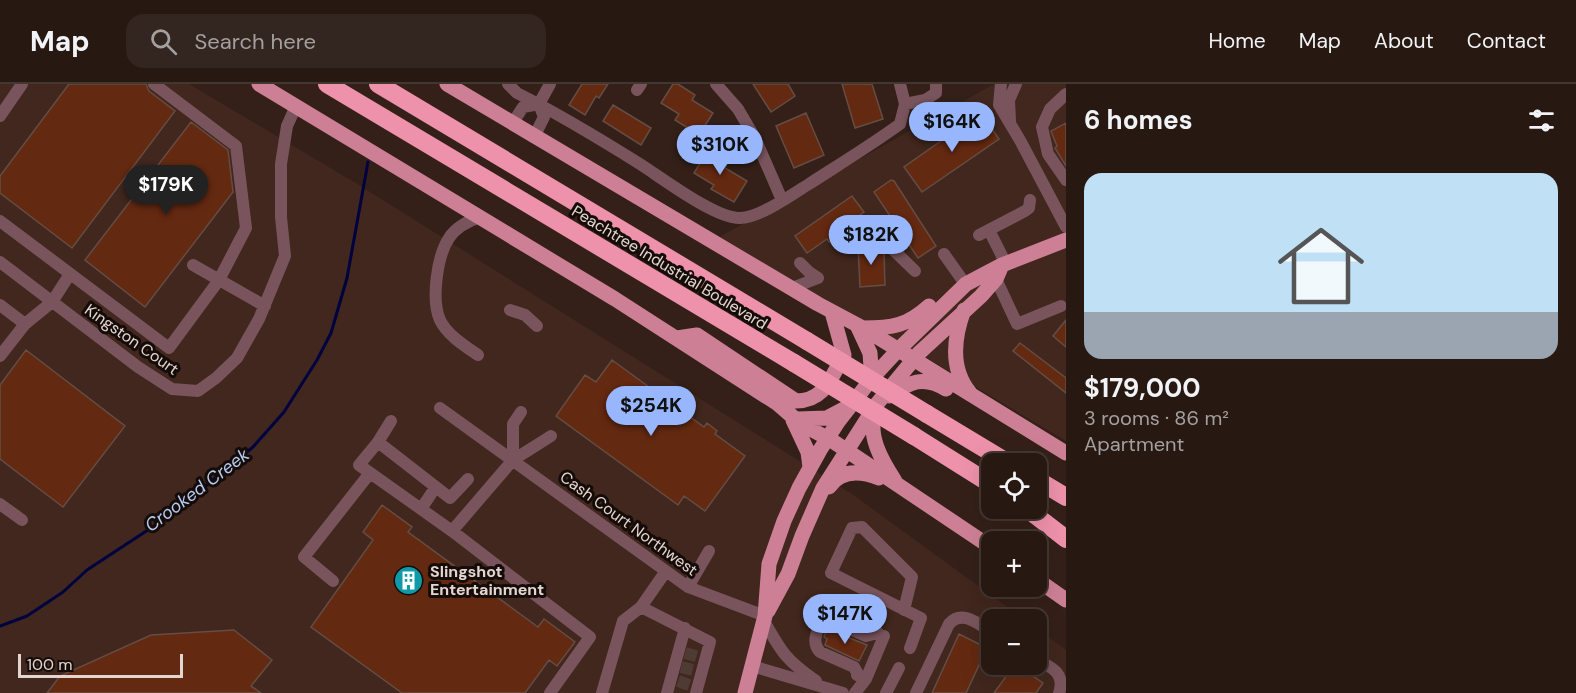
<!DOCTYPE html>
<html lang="en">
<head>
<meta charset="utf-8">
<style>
	body { margin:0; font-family:"DM Sans",sans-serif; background:#332520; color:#f1f3f6; height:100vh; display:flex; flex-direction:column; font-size:22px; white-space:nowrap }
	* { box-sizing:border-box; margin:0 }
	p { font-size:20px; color:#a4a09f }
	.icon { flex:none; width:33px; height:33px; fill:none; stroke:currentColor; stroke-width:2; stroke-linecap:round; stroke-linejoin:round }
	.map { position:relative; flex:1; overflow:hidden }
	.panel { display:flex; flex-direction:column; background:#271812; width:510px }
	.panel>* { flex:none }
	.controls { position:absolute; left:981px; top:369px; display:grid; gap:12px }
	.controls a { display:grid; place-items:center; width:66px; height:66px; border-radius:12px; background:#271812; box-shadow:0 6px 24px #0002,0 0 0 2px #433732; font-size:30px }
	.scale { position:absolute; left:18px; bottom:15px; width:165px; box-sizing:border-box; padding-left:6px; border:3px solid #e3d5d0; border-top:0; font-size:16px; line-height:21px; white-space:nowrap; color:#e3d5d0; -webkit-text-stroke:4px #150c09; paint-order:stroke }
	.price { position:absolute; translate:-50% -51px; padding:0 14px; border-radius:21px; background:#97b6fd; color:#111; font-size:20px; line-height:39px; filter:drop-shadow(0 2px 3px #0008) }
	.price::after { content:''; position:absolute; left:50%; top:36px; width:18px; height:14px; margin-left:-9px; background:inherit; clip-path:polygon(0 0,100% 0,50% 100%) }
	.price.selected { background:#222; color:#fff }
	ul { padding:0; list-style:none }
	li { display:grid; align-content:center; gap:12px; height:318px; padding:0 18px }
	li+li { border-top:2px solid #433732 }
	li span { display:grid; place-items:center; height:186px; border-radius:18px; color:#555 }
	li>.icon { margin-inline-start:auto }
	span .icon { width:108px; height:108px; fill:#fffc; stroke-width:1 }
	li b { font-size:26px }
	h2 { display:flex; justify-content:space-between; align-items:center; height:72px; padding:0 18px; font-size:26px }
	header { display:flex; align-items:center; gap:36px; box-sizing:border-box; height:84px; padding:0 30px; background:#271812; border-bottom:2px solid #433732 }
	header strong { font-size:28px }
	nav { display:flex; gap:33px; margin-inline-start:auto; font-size:21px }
	.search { width:420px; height:54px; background:#332520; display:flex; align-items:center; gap:15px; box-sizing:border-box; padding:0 21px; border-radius:18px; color:#a4a09f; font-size:22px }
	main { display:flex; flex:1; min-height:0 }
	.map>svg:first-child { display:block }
	.built { fill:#41271d }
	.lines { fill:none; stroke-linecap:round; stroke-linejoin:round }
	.stream { stroke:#000240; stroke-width:3 }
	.building { fill:#642911; stroke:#644d44; stroke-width:1.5 }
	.minor-tunnel { stroke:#4e3b34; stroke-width:12; stroke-dasharray:12 6; stroke-linecap:butt }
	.minor { stroke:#79545d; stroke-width:12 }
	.major { stroke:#cd8095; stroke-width:15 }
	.highway { stroke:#ee92ab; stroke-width:18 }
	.highway-bridge { stroke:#ee92ab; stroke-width:18 }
	.labels { text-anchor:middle; stroke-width:6; stroke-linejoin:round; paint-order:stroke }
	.street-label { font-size:16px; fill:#e3d5d0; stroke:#150c09 }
	.poi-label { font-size:16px; font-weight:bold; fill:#e3d5d0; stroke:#150c09; text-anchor:start }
	.water-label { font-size:18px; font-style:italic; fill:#b6cbf1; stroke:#150c09 }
</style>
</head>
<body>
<header>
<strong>Map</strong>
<div class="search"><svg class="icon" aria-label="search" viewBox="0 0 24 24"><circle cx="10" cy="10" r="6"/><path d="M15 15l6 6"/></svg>Search here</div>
<nav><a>Home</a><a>Map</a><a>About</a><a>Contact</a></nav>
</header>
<main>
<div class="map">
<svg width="1066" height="609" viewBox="0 0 1066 609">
	<rect width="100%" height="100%" fill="#342018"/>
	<path class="built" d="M 0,0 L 189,0 L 359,101 L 852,410 L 1024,535 L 992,536 L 992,580 L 1036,580 L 1037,544 L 1066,566 L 1066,609 L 0,609 Z
		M 994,0 L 1066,0 L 1066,357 L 890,252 L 831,225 L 714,156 Z"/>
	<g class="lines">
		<path class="stream" d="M 0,542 L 27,532 L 63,508 L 87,486 L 157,440 L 201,406 L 253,363 L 284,328 L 317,276 L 331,249 L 347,194 L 368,78"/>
	</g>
	<path class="building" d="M 69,0 L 146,0 L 149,7 L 175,27 L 72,164 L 0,109 L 0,92 Z
		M 582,0 L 608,0 L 599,14 L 596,12 L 585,31 L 569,21 Z
		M 673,0 L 678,0 L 695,11 L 692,16 L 713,29 L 699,51 L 675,36 L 679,30 L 661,19 Z
		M 753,0 L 788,0 L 795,12 L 771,28 Z
		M 842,0 L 872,0 L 883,35 L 855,44 Z
		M 613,21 L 651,44 L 641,61 L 603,37 Z
		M 806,29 L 824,71 L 794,84 L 776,42 Z
		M 981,29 L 999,55 L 922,108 L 904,83 Z
		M 191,38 L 228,66 L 233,108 L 145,223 L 85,176 Z
		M 1066,39 L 1066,82 L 1055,64 L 1057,62 L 1051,47 Z
		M 708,66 L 728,79 L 725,84 L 747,97 L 734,118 L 711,105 L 714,101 L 694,89 Z
		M 891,96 L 894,97 L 936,162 L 918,174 L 874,108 Z
		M 852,112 L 864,128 L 853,136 L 855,139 L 829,158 L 827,155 L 807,169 L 795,152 Z
		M 877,162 L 884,168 L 885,201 L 860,203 L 858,163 Z
		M 1066,236 L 1066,263 L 1053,252 Z
		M 1020,259 L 1066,294 L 1066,309 L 1013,267 Z
		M 26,266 L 125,342 L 63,423 L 0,375 L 0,301 Z
		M 612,276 L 704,343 L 707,339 L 717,347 L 715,350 L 745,372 L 705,427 L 684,412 L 678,421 L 556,332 L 585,291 L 596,298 Z
		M 382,421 L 412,443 L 408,448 L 538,543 L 544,535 L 575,558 L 557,582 L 549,576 L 525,609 L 402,609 L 311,543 L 373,456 L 363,448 Z
		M 827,545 L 867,561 L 859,577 L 825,561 L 827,555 L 824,553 Z
		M 234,546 L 272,576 L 251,602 L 261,609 L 47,609 L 60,592 L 151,551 Z
		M 959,550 L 987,564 L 966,609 L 932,609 Z
		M 1015,580 L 1043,599 L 1036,609 L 994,609 Z"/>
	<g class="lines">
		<path class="minor-tunnel" d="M 685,569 L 699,573
			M 681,583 L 697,587
			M 678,597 L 692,602"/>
		<path class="minor" d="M 508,0 L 517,9 C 559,30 600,55 640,80 C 662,94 716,135 740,134 C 761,133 791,111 809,100 C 840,80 871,61 900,40 L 905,20 L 900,0
			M 716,0 L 738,25 L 755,54 L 782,116
			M 1001,0 L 999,21 L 1021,58 L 1066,143
			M 637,6 L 641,0
			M 1066,10 L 1050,25 L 1042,43 L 1048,70 L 1066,96
			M 539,20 L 550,0
			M 905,20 L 925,16 L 936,9 L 936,0
			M 0,32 L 22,0
			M 1010,37 L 1009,16 L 1016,0
			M 512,40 L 523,23 L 539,20
			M 534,53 L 544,33 L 539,20
			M 0,137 L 169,264 L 219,196 L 246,144 L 236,62 L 154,0
			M 989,146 L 1006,180
			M 979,151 L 1025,127 L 1029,124 L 1030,116
			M 880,153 L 915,187
			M 944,170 L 961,194
			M 0,178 L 138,283 L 172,305 L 198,307 L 216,294 L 237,274 L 259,235 L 285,172 L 281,133 L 281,80 L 287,42 L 296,22
			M 800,179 L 809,188 L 818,194
			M 193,181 L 265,222
			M 996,195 L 1017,240 L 1061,222
			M 792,204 L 818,194
			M 0,221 L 25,240
			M 510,226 L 525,231 L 537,242
			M 478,271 C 465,262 447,251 440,236 C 431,216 437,172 449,154 C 456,143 468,137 480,133
			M 0,272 L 25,240 L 52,218 L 70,190
			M 440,324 L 688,503 L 765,532
			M 391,337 L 378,358 L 359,381 L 452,447 L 590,553 L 550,609
			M 378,358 L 450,414 L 468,395
			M 513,376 L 513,340 L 521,328
			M 0,420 L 22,436
			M 421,425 L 435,404
			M 452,447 L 513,376 L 551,352
			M 666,487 L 641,523 L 710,558 L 696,609
			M 333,497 L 304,473 L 370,389
			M 688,503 L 709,467
			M 904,526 L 912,493 L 862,443 L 852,444 L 831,489 L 921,534 L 910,564
			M 764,537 C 782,569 786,576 816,597
			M 1036,575 C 1051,583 1066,589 1059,609
			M 752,582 L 843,609
			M 857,591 L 866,595 L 884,552
			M 859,592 L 854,583 L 820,568 C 811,558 817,549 821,537 L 827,535 L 866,552 L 878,549
			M 602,609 L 623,537 L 641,523
			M 667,609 L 685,544
			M 855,609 L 866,595
			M 886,609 L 899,584
			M 916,609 L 949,540 C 962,525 978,540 992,548"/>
		<path class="major" d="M 259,0 L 615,215 L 778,320 L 801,340 L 831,356 L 992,464
			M 447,0 L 818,220 L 863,244 L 1066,369
			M 964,226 C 954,253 950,285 970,309
			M 857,241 L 870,269 L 872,297
			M 863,244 C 892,244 907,242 929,222
			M 677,254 L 697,251 L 796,317 C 825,317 831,293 844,271 L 832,228
			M 889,312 C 910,298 923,291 946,305
			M 877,325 C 865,349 882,377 895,397
			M 798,335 L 827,334 L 846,324
			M 793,336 L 808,368 L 810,383
			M 829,403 C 841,385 861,387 879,394
			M 1036,495 L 1066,516
			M 768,527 L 788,490 L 802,452 L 823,404 L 876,321 L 919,269 L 981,212 L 996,195 L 1002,181
			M 745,609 L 765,532 L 769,480 L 784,437 L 799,404 L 820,366 L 838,338 L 873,293 L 898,266 L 966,200 L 1002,181 L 1066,156"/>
		<path class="highway" d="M 327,0 L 794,279
			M 378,0 L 807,257
			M 927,330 L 1010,380
			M 914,352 L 992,401
			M 1036,395 L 1066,413
			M 1026,424 L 1066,455"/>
		<path class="highway-bridge" d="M 807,257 L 927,330
			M 794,279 L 914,352"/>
	</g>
	<defs>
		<symbol id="building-disc" viewBox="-11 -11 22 22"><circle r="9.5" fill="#0f9aa8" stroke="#150c09"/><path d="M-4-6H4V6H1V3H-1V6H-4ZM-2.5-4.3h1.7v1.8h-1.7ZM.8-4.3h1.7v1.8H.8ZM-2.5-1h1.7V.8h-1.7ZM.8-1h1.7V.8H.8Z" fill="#fff"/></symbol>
	</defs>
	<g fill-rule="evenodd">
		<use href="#building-disc" x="392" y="480" width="33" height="33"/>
	</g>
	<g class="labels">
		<g class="street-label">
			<text transform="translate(670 183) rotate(31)" y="6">Peachtree Industrial Boulevard</text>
			<text transform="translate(132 255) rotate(35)" y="6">Kingston Court</text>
			<text transform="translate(629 439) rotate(36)" y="6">Cash Court Northwest</text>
		</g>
		<g class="poi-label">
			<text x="430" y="493">Slingshot<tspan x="430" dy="18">Entertainment</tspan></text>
		</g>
		<g class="water-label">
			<text transform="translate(197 406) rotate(-37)" y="6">Crooked Creek</text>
		</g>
	</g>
</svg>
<div class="controls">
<a><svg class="icon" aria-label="locate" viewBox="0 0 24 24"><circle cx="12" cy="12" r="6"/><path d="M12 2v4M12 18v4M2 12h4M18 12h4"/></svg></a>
<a>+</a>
<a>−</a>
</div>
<div class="scale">100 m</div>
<b class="price" style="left:952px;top:69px">$164K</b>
<b class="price" style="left:720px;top:92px">$310K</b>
<b class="price selected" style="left:166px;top:132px">$179K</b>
<b class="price" style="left:871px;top:182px">$182K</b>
<b class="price" style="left:651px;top:353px">$254K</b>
<b class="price" style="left:845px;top:561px">$147K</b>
</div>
<section class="panel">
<h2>6 homes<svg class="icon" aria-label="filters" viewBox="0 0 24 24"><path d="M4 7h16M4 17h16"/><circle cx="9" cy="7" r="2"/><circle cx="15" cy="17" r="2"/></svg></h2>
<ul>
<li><span style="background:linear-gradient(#bfe0f5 75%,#9aa5b1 0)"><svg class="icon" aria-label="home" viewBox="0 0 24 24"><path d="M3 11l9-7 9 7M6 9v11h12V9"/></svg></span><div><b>$179,000</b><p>3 rooms · 86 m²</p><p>Apartment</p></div></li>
</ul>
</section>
</main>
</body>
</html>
